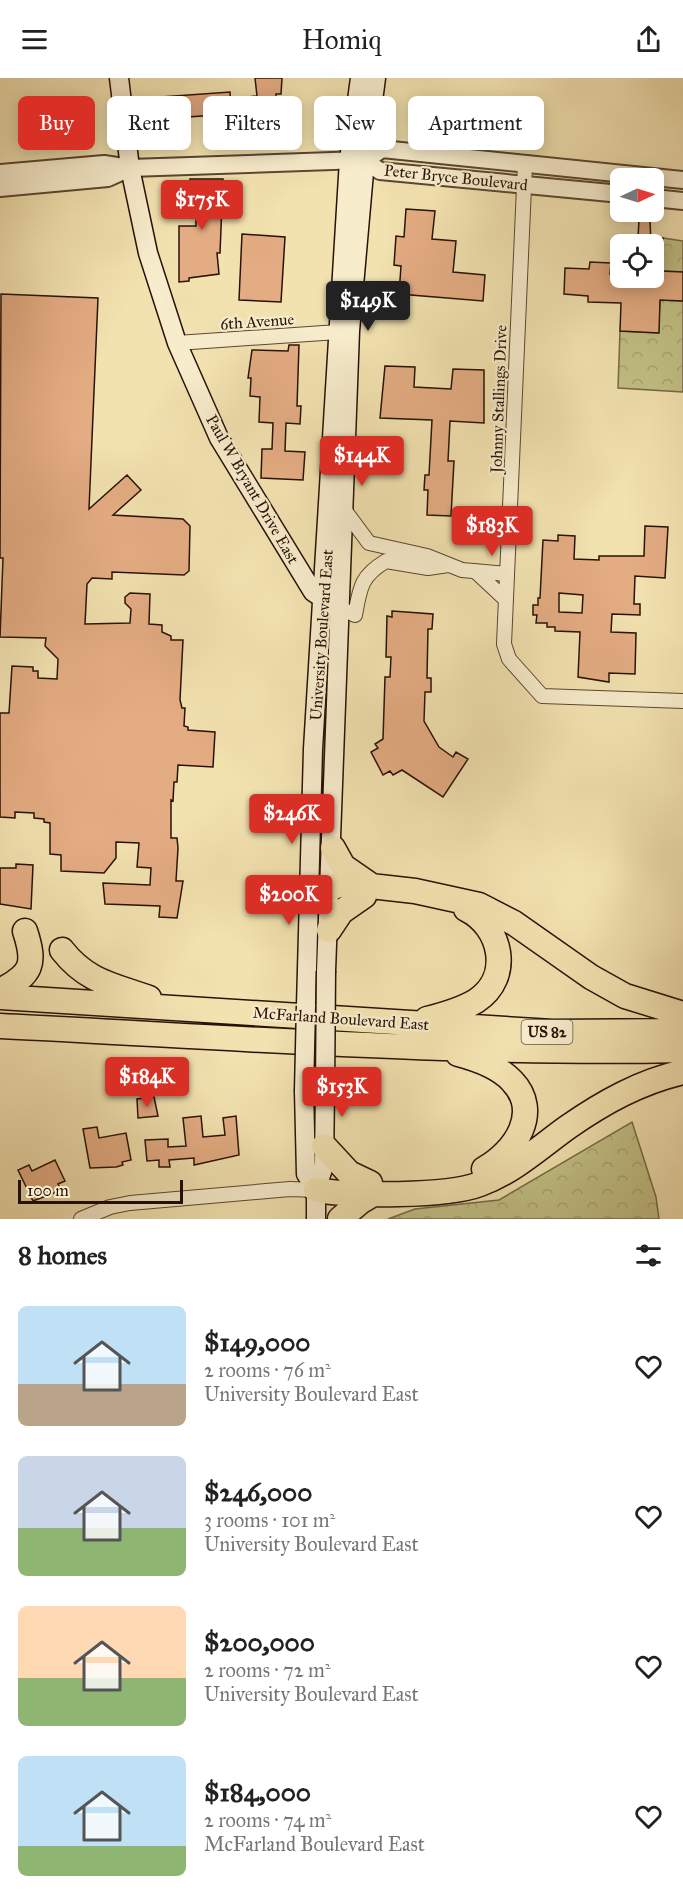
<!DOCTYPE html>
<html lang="en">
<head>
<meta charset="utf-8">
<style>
	body { margin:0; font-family:"IM FELL Great Primer",serif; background:#f6f6f6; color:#222; height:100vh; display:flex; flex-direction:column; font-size:22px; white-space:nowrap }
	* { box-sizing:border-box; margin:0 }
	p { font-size:20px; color:#767676 }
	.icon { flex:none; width:33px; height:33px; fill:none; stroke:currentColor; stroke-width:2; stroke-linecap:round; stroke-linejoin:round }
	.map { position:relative; height:1141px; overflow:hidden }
	.sheet { display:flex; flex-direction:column; background:#fff; flex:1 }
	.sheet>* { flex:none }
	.banner { position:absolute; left:18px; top:18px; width:648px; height:54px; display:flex; gap:12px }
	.needle { width:39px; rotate:86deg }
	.buttons { position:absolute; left:610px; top:90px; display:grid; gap:12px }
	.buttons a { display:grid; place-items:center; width:54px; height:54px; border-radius:9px; background:#fff; box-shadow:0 3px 15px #0003; font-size:30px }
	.scale { position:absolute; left:18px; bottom:15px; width:165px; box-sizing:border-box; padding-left:6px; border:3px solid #281207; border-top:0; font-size:16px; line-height:21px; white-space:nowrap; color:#281207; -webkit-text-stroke:4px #f7eccc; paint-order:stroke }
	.price { position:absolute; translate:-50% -51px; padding:0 14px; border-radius:6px; background:#d93025; color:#fff; font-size:20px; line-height:39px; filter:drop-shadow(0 2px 3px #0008) }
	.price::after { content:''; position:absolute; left:50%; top:36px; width:18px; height:14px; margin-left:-9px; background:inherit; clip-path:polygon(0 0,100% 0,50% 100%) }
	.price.current { background:#222; color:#fff }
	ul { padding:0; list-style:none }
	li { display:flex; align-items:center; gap:18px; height:150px; padding:0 18px }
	li span { display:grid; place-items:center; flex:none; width:168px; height:120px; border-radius:9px; color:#555 }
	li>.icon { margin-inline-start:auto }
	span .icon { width:72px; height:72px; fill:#fffc; stroke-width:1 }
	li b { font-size:26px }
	h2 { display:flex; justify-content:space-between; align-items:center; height:72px; padding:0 18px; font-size:26px }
	.chip { padding:0 21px; border-radius:9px; background:#fff; box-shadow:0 3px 15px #0003; font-size:21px; line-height:54px }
	.chip.current { background:#d93025; color:#fff }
	header { display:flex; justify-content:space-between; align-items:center; height:78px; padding:0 18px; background:#fff; font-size:27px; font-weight:600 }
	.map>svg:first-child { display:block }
	.forest { fill:url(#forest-crowns); stroke:#756a46; stroke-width:1.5 }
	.building { fill:#e4ac83; stroke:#281207; stroke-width:1.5; fill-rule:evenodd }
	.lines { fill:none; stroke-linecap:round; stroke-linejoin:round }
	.minor-casing { stroke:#5a4631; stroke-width:16 }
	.tertiary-casing { stroke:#5a4631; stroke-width:20 }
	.secondary-casing { stroke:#281207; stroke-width:21 }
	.motorway-casing { stroke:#281207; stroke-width:27 }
	.minor { stroke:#f7eccc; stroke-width:14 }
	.tertiary { stroke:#f7eccc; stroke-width:16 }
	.secondary { stroke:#f7eccc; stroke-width:18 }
	.motorway { stroke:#f2e2b0; stroke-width:24 }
	.secondary-bridge-casing { stroke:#281207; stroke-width:21; stroke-linecap:butt }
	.secondary-bridge { stroke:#f7eccc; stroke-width:18 }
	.labels { text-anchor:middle; stroke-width:4.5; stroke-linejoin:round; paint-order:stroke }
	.shield { fill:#f7eccc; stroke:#665342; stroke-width:1.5 }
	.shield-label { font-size:15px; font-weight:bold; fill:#281207 }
	.street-label { font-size:16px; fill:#281207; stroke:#f7eccc }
</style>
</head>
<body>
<header><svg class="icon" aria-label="menu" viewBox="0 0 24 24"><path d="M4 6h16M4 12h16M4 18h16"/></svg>Homiq<svg class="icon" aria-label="share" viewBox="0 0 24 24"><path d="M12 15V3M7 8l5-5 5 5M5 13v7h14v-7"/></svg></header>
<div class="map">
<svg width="683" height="1141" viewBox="0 0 683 1141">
	<defs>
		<pattern id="forest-crowns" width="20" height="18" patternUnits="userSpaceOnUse" patternTransform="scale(1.5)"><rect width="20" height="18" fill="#c2c186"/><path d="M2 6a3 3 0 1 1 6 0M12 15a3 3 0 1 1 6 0" fill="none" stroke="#a7a572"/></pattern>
	</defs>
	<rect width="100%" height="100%" fill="#f2e2b0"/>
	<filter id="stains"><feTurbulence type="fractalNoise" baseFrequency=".00333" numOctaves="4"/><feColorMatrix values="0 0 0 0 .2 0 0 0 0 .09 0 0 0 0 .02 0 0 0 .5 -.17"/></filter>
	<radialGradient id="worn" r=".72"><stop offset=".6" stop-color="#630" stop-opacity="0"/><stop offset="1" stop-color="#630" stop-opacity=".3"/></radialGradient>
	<path class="forest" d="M 663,160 L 683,163 L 683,194 L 662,193 Z
		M 660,222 L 683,223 L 683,314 L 618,310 L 620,253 L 658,255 Z
		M 632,1044 L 656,1119 L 659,1141 L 388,1141 L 415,1131 L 499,1122 Z"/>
	<path class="building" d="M 255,0 L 282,0 L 281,16 L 276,16 L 277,34 L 250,36 L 248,19 L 257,18 Z
		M 230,14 L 231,36 L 188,39 L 189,43 L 170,44 L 170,52 L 148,53 L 147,20 Z
		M 190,101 L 223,101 L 220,175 L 217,175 L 219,196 L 189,200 L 189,203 L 179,204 L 179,148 L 196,148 L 196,131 L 189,131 Z
		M 406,131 L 435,133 L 432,161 L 456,163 L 453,194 L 485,197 L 483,223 L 399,216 L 401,188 L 394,187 L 396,158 L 404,159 Z
		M 639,142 L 650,142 L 651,166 L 624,166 L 624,158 L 638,159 Z
		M 242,156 L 285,159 L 281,224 L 239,222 Z
		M 654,159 L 663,160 L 661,193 L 683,194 L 683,223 L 660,222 L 659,255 L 620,253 L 621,225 L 588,224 L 588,218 L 564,216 L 565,190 L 589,191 L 590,184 L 611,185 L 610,196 L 621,196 L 621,200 L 654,200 Z
		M 1,216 L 98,220 L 89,431 L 127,397 L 141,412 L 113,437 L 183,441 L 190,448 L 189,493 L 184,497 L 112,494 L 112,501 L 92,500 L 87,506 L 85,546 L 130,545 L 131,531 L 125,525 L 125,519 L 130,515 L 150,516 L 149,546 L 162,547 L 162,554 L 171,558 L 171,562 L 183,562 L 180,622 L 182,630 L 185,630 L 184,648 L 188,649 L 188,652 L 215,654 L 213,689 L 178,687 L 177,704 L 174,704 L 173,723 L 171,722 L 171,760 L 177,760 L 178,770 L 176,803 L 183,803 L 177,840 L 159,839 L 160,828 L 105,826 L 103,805 L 150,807 L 151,790 L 137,789 L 139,765 L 116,764 L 116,780 L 104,795 L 61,793 L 61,777 L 50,776 L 50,745 L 44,744 L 44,741 L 34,740 L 34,735 L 15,734 L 15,740 L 0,739 L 0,635 L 9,635 L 12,588 L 33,589 L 33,593 L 38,593 L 38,600 L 57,601 L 58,581 L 45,568 L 46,560 L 0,559 L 3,480 L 0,480 Z
		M 289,267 L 299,267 L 297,328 L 301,328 L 300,346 L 286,345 L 285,373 L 305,374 L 303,402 L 261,400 L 262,371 L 272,371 L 273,345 L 259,344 L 260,319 L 250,318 L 251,300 L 248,300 L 252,272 L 288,273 Z
		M 385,288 L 415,289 L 414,309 L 451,311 L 453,291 L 484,292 L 484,345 L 450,343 L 448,383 L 454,383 L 451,438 L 427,437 L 428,412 L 424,412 L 425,397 L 429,397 L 432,342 L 380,340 Z
		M 645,448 L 668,449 L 665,500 L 635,498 L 634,526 L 640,526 L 640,537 L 612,536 L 611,554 L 636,555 L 635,596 L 609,595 L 609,604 L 578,599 L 580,554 L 555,553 L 555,549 L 547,549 L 547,545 L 536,545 L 537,537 L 533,537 L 533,527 L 538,527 L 538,520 L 540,520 L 543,462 L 558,463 L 558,457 L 575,458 L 574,481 L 599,482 L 599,478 L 644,478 ZM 559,515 L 583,517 L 582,535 L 559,534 Z
		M 392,533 L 433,536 L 432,551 L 428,551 L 427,600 L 431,600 L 431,614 L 425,614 L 424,643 L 439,669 L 453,679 L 456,674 L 468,681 L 443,719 L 402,692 L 393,697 L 390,693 L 383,697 L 371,674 L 378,670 L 375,666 L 383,661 L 385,599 L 390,599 L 391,579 L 386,579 L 387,538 L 392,539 Z
		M 16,786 L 33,787 L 31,831 L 0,826 L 0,790 L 16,790 Z
		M 154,1019 L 158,1038 L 138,1040 L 137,1021 Z
		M 201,1038 L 203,1059 L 225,1057 L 223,1040 L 236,1038 L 239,1077 L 194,1087 L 194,1080 L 169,1082 L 170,1089 L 159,1089 L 159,1082 L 147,1083 L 145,1062 L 168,1061 L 168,1069 L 186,1068 L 183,1040 Z
		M 97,1049 L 99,1060 L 126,1055 L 131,1082 L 122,1084 L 123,1087 L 116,1089 L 90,1090 L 83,1051 Z
		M 55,1082 L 65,1103 L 58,1106 L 60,1110 L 54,1115 L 33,1123 L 18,1092 L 29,1087 L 32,1093 Z"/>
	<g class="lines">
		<defs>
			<path id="minor" d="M 525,86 L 504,566 L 509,581 L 542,618 L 683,623
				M 177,265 L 338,254
				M 343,430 L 369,465 L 427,478 L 462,492 L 507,496
				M 475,493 L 506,522
				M 338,529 L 355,537 C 360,509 361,498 386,483 L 428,490 L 448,487
				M 81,1141 L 110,1129 L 130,1125 L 290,1111 L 316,1112"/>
			<path id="tertiary" d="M 365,83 L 382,71 L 683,102
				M 365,83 L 380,93 L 621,116
				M 0,95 L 104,86 L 130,90 L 361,82
				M 0,110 L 108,100 L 130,90
				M 654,120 L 683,123"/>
			<path id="secondary" d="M 119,0 L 130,90 L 148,175 L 177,265 L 219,360 L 313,514 L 331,526
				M 326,893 L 350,253 L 365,83 L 376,0
				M 306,928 L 313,671 L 349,82 L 360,0
				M 304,1013 L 306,1096 L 316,1112
				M 316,1141 L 316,1112 L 324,1088 L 325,1011"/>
			<path id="motorway" d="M 333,770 L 343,788 L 369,806
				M 331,810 L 344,805 L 415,813 L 479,827 L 514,845 L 591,899 L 625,918 L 683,936
				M 329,852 L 341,834 L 364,818
				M 62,872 C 87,904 113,907 149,920
				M 0,913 C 32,896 36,887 25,853
				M 0,919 L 552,954 L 683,953
				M 427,941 C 443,937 461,932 476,923 C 513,899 501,848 466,831
				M 0,948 C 227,959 456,977 683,972
				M 458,976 C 477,981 499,989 512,1003 C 542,1034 515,1074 484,1091
				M 324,1068 L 349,1095 L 370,1105
				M 316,1112 C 352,1118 446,1119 480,1106 C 513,1094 540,1069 568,1049 C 604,1024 640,1004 683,994
				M 340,1141 L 360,1124 L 375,1115"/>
		</defs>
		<use href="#minor" class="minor-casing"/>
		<use href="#tertiary" class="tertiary-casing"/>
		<use href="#secondary" class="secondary-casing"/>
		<use href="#motorway" class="motorway-casing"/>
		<use href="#minor" class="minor"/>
		<use href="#tertiary" class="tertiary"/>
		<use href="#secondary" class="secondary"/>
		<use href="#motorway" class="motorway"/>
		<defs>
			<path id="secondary-bridge" d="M 325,1011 L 326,893
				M 304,1013 L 306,928"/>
		</defs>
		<use href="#secondary-bridge" class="secondary-bridge-casing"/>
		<use href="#secondary-bridge" class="secondary-bridge"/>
	</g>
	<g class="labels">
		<rect class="shield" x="521.5" y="942" width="51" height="24" rx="4.5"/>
		<g class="shield-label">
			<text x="547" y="959">US 82</text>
		</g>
		<g class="street-label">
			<text transform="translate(456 99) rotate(6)" y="6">Peter Bryce Boulevard</text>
			<text transform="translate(257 243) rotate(-4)" y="6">6th Avenue</text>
			<text transform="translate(498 321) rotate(-88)" y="6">Johnny Stallings Drive</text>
			<text transform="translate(253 411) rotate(60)" y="6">Paul W Bryant Drive East</text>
			<text transform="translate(321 557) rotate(-86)" y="6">University Boulevard East</text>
			<text transform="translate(341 940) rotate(4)" y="6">McFarland Boulevard East</text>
		</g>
	</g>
	<rect width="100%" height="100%" filter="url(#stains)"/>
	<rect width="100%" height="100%" fill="url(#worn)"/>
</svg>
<div class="buttons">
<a><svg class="needle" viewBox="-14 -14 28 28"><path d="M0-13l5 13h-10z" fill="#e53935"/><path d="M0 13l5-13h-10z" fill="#767676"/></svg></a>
<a><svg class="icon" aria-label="locate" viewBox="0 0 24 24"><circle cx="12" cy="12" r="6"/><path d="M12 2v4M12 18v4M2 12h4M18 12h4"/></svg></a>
</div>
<div class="scale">100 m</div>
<b class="price" style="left:202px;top:153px">$175K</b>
<b class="price current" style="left:368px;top:254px">$149K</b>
<b class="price" style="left:362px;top:409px">$144K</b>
<b class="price" style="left:492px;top:479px">$183K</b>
<b class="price" style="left:292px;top:767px">$246K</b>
<b class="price" style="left:289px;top:848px">$200K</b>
<b class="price" style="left:147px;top:1030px">$184K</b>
<b class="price" style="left:342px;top:1040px">$153K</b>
<div class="banner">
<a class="chip current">Buy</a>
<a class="chip">Rent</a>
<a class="chip">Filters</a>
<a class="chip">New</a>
<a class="chip">Apartment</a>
</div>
</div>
<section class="sheet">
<h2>8 homes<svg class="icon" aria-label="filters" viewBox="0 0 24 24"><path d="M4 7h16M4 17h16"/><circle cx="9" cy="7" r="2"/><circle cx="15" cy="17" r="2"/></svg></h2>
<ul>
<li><span style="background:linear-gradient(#bfe0f5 65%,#b9a48a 0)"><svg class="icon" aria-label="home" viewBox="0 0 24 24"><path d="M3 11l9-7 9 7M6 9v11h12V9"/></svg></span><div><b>$149,000</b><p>2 rooms · 76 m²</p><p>University Boulevard East</p></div><svg class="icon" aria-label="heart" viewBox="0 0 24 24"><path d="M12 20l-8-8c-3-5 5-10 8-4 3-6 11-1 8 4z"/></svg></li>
<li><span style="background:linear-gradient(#c9d6e8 60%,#8fb573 0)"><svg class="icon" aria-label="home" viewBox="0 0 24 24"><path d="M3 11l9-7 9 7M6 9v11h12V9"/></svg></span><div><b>$246,000</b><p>3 rooms · 101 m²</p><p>University Boulevard East</p></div><svg class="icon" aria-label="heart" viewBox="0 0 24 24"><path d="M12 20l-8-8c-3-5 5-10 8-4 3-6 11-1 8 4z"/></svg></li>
<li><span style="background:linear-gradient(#ffd9b3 60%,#8fb573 0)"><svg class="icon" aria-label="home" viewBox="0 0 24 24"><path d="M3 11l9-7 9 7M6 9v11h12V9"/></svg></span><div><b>$200,000</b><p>2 rooms · 72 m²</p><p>University Boulevard East</p></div><svg class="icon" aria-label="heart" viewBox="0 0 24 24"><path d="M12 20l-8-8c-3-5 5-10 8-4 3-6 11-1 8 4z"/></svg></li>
<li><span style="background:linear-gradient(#bfe0f5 75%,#8fb573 0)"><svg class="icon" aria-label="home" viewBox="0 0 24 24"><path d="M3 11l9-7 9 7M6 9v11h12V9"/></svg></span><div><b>$184,000</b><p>2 rooms · 74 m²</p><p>McFarland Boulevard East</p></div><svg class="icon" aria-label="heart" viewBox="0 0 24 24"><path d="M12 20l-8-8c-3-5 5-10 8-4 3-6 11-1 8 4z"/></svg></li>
</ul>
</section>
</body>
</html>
